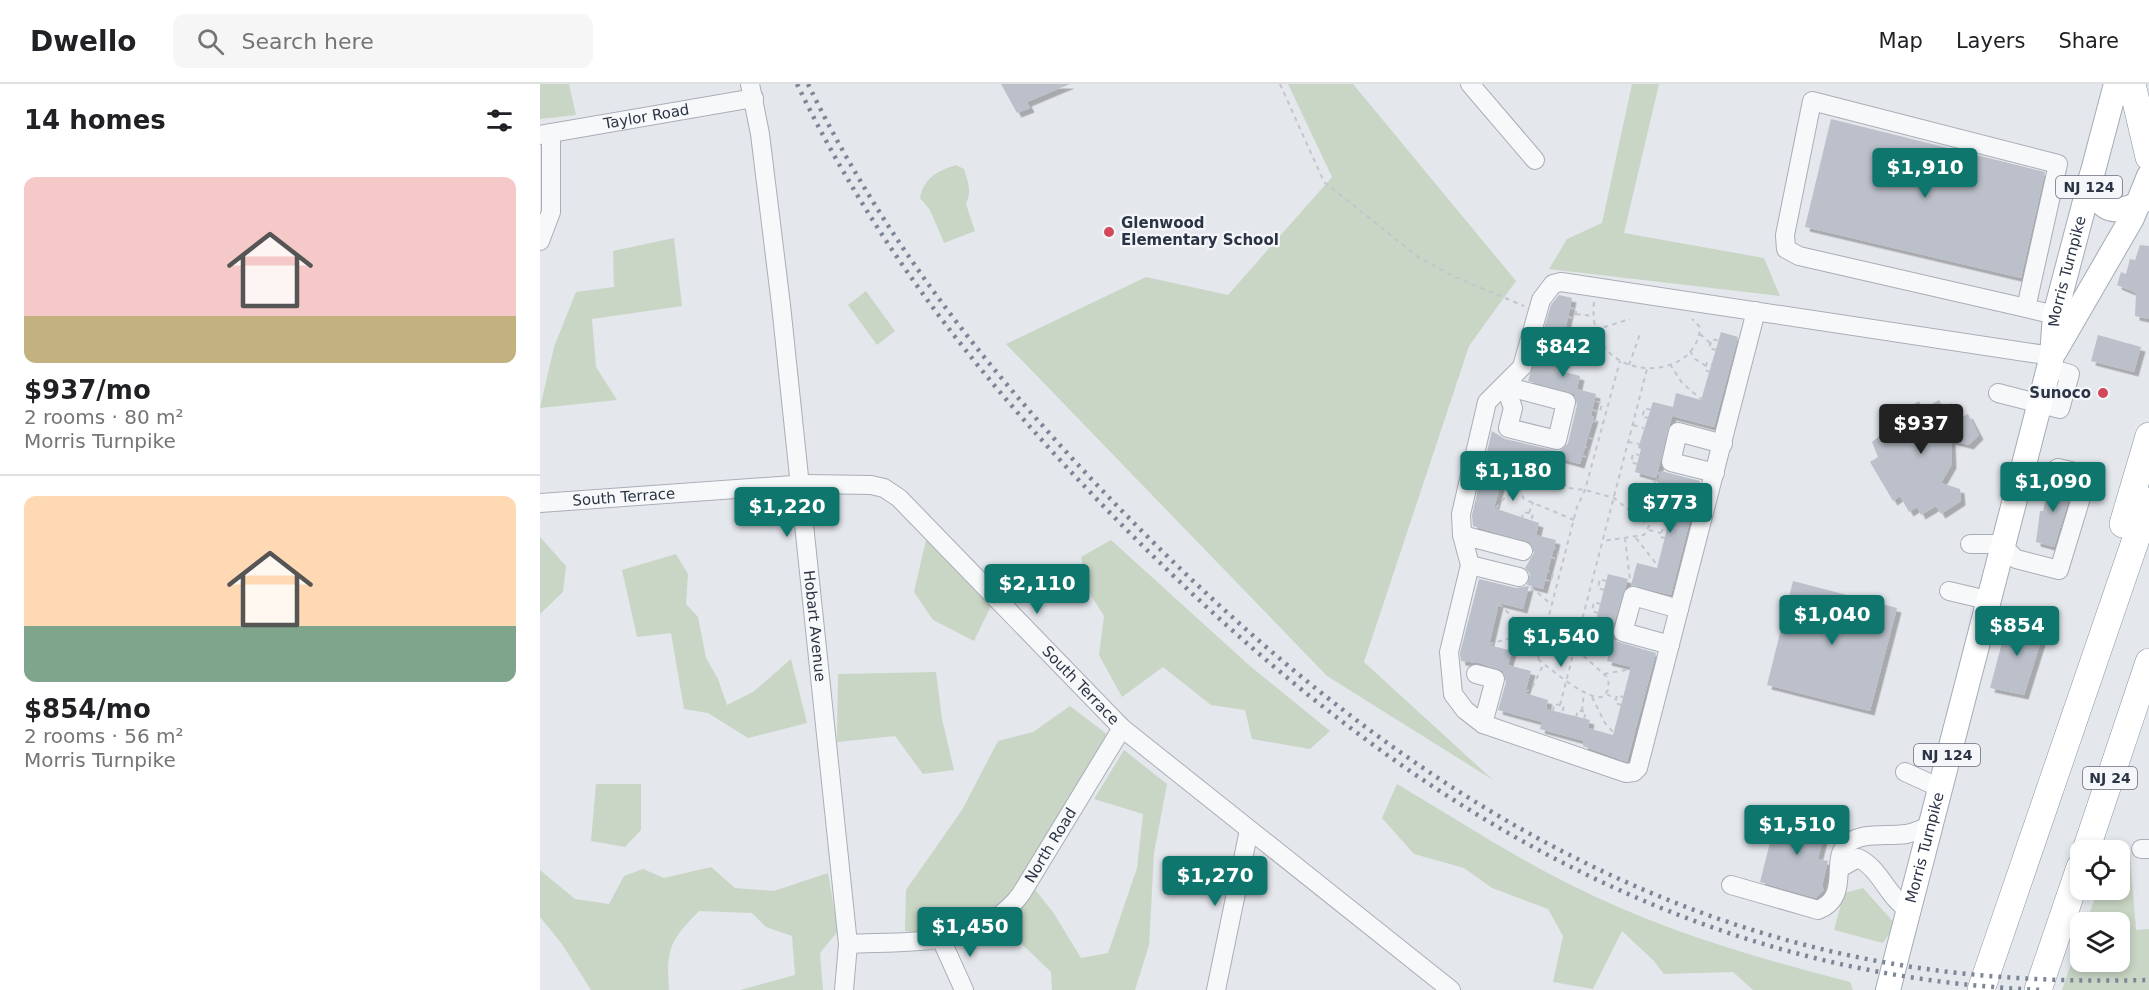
<!DOCTYPE html>
<html lang="en">
<head>
<meta charset="utf-8">
<style>
	body { margin:0; font-family:"DejaVu Sans",sans-serif; background:#f6f6f6; color:#202124; height:100vh; display:flex; flex-direction:column; font-size:22px; white-space:nowrap }
	* { box-sizing:border-box; margin:0 }
	p { font-size:20px; color:#757577 }
	.icon { flex:none; width:33px; height:33px; fill:none; stroke:currentColor; stroke-width:2; stroke-linecap:round; stroke-linejoin:round }
	.map { position:relative; flex:1; overflow:hidden }
	.details { display:flex; flex-direction:column; background:#fff; width:540px }
	.details>* { flex:none }
	.controls { position:absolute; left:1530px; top:756px; display:grid; gap:12px }
	.controls a { display:grid; place-items:center; width:60px; height:60px; border-radius:12px; background:#fff; box-shadow:0 3px 9px #0003; font-size:30px }
	.price { position:absolute; translate:-50% -51px; padding:0 14px; border-radius:6px; background:#0f766e; color:#fff; font-size:20px; line-height:39px; filter:drop-shadow(0 2px 3px #0008) }
	.price::after { content:''; position:absolute; left:50%; top:36px; width:18px; height:14px; margin-left:-9px; background:inherit; clip-path:polygon(0 0,100% 0,50% 100%) }
	.price.selected { background:#222; color:#fff }
	ul { padding:0; list-style:none }
	li { display:grid; align-content:center; gap:12px; height:318px; padding:0 24px }
	li+li { border-top:2px solid #e0e0e0 }
	li span { display:grid; place-items:center; height:186px; border-radius:12px; color:#555 }
	li>.icon { margin-inline-start:auto }
	span .icon { width:108px; height:108px; fill:#fffc; stroke-width:1 }
	li b { font-size:26px }
	h2 { display:flex; justify-content:space-between; align-items:center; height:72px; padding:0 24px; font-size:26px }
	header { display:flex; align-items:center; gap:36px; box-sizing:border-box; height:84px; padding:0 30px; background:#fff; border-bottom:2px solid #e0e0e0 }
	header strong { font-size:28px }
	nav { display:flex; gap:33px; margin-inline-start:auto; font-size:21px }
	.search { width:420px; height:54px; background:#f6f6f6; display:flex; align-items:center; gap:15px; box-sizing:border-box; padding:0 21px; border-radius:12px; color:#757577; font-size:22px }
	main { display:flex; flex:1; min-height:0 }
	.map>svg:first-child { display:block }
	.green { fill:#c9d6c5 }
	.building { fill:#bbc0ca; filter:url(#shadow) }
	.lines { fill:none; stroke-linecap:round; stroke-linejoin:round }
	.minor-casing { stroke:#a9aeb7; stroke-width:20 }
	.major-casing { stroke:#a3abb8; stroke-width:26 }
	.highway-casing { stroke:#8b94a3; stroke-width:28 }
	.path { stroke:#c2c5cb; stroke-width:2; stroke-dasharray:4.5 4.5; stroke-linecap:butt }
	.minor { stroke:#f7f8fa; stroke-width:18 }
	.major { stroke:#fff; stroke-width:24 }
	.highway { stroke:#fff; stroke-width:27 }
	.rail { stroke:#7d8696; stroke-width:4.5; stroke-dasharray:3 6; stroke-linecap:butt }
	.poi-dot { fill:#d1495b; stroke:#f4f6f9; stroke-width:2 }
	.labels { text-anchor:middle; stroke-width:4.5; stroke-linejoin:round; paint-order:stroke }
	.shield { fill:#f4f6f9; stroke:#676e7b; stroke-width:1.5 }
	.shield-label { font-size:14px; font-weight:bold; fill:#2b3445 }
	.street-label { font-size:15px; fill:#2b3445; stroke:#f4f6f9 }
	.poi-label { font-size:15px; font-weight:bold; fill:#2b3445; stroke:#f4f6f9; text-anchor:start }
</style>
</head>
<body>
<header>
<strong>Dwello</strong>
<div class="search"><svg class="icon" aria-label="search" viewBox="0 0 24 24"><circle cx="10" cy="10" r="6"/><path d="M15 15l6 6"/></svg>Search here</div>
<nav><a>Map</a><a>Layers</a><a>Share</a></nav>
</header>
<main>
<section class="details">
<h2>14 homes<svg class="icon" aria-label="filters" viewBox="0 0 24 24"><path d="M4 7h16M4 17h16"/><circle cx="9" cy="7" r="2"/><circle cx="15" cy="17" r="2"/></svg></h2>
<ul>
<li><span style="background:linear-gradient(#f6c9c9 75%,#c2b280 0)"><svg class="icon" aria-label="home" viewBox="0 0 24 24"><path d="M3 11l9-7 9 7M6 9v11h12V9"/></svg></span><div><b>$937/mo</b><p>2 rooms · 80 m²</p><p>Morris Turnpike</p></div></li>
<li><span style="background:linear-gradient(#ffd9b3 70%,#7fa58c 0)"><svg class="icon" aria-label="home" viewBox="0 0 24 24"><path d="M3 11l9-7 9 7M6 9v11h12V9"/></svg></span><div><b>$854/mo</b><p>2 rooms · 56 m²</p><p>Morris Turnpike</p></div></li>
</ul>
</section>
<div class="map">
<svg width="1609" height="906" viewBox="0 0 1609 906">
	<defs>
		<filter id="shadow"><feDropShadow dx="4.5" dy="4.5" stdDeviation="0" flood-color="#0004"/></filter>
	</defs>
	<rect width="100%" height="100%" fill="#e4e7ec"/>
	<path class="green" d="M 0,0 L 29,0 L 36,31 L 0,35 Z
		M 748,0 L 813,0 L 976,197 L 929,262 L 824,578 L 953,696 L 787,592 L 466,260 L 606,193 L 688,211 L 792,93 Z
		M 1092,0 L 1119,0 L 1084,149 L 1224,174 L 1240,212 L 1009,185 L 1027,155 L 1062,139 Z
		M 416,81 L 424,85 C 428,98 432,107 426,120 L 435,147 L 404,159 L 390,126 L 380,114 C 384,94 397,87 416,81 Z
		M 134,154 L 142,222 L 52,235 L 56,283 L 77,316 L 0,324 L 14,263 L 36,208 L 74,203 L 73,167 Z
		M 326,207 L 355,247 L 337,261 L 308,221 Z
		M 0,453 L 26,482 L 23,508 L 0,530 Z
		M 386,456 L 451,522 L 434,557 L 393,536 L 374,508 Z
		M 571,456 L 710,582 L 790,647 L 770,665 L 712,655 L 705,626 L 671,621 L 623,583 L 582,613 L 559,571 L 564,532 L 549,508 L 541,473 Z
		M 136,470 L 148,490 L 146,520 L 158,533 L 166,574 L 178,595 L 187,621 L 213,608 L 251,575 L 267,639 L 208,654 L 168,629 L 144,625 L 131,549 L 97,553 L 82,486 Z
		M 396,588 L 402,635 L 414,686 L 383,690 L 355,652 L 297,658 L 298,590 Z
		M 530,622 L 568,651 L 470,819 L 434,840 L 388,851 L 365,847 L 366,806 L 422,726 L 458,657 L 493,648 Z
		M 584,666 L 627,700 L 614,769 L 609,861 L 595,906 L 512,906 L 511,888 L 465,844 L 493,803 L 513,828 L 541,874 L 568,869 L 597,784 L 603,730 L 554,715 Z
		M 56,700 L 101,700 L 101,746 L 85,763 L 51,757 Z
		M 857,700 C 913,733 969,770 1027,799 C 1117,845 1213,873 1310,898 L 1313,906 L 1213,906 L 1193,888 L 1124,890 L 1113,876 L 1082,847 L 1053,905 L 1013,898 L 1023,852 L 1008,825 L 952,804 L 924,784 L 874,770 L 842,734 Z
		M 1580,768 L 1590,770 L 1596,846 L 1609,845 L 1609,906 L 1522,906 L 1540,854 L 1540,878 L 1580,878 L 1580,838 L 1546,838 L 1558,806 L 1580,806 Z
		M 171,783 L 195,804 L 234,807 L 288,789 L 298,847 L 280,869 L 283,906 L 200,906 L 255,891 L 252,852 L 226,843 L 212,829 L 159,827 C 130,857 126,864 129,906 L 51,906 L 22,860 L 0,833 L 0,786 L 35,815 L 69,820 L 84,792 L 103,785 L 124,794 Z
		M 1323,804 L 1356,841 L 1343,859 L 1294,846 L 1304,809 Z"/>
	<path class="building" d="M 461,0 L 530,0 L 487,18 L 490,24 L 477,29 Z
		M 1291,35 L 1505,88 L 1481,194 L 1265,143 Z
		M 1600,161 L 1609,162 L 1609,235 L 1595,232 L 1596,209 L 1577,201 L 1581,188 L 1586,190 L 1590,175 L 1595,176 Z
		M 1019,211 L 1032,214 L 1017,286 L 1040,292 L 1037,305 L 1056,310 L 1051,332 L 1054,333 L 1040,380 L 1018,374 L 1020,367 L 1028,359 L 1037,321 L 1034,310 L 988,297 L 1011,221 Z
		M 1181,248 L 1198,253 L 1174,343 L 1132,332 L 1116,394 L 1095,388 L 1101,365 L 1098,364 L 1113,318 L 1133,323 L 1136,309 L 1161,316 Z
		M 1558,251 L 1601,263 L 1594,288 L 1551,277 Z
		M 1399,316 L 1404,324 L 1411,319 L 1420,334 L 1428,330 L 1439,351 L 1429,361 L 1411,356 L 1412,380 L 1401,399 L 1420,405 L 1421,417 L 1401,430 L 1396,422 L 1381,431 L 1377,423 L 1369,428 L 1360,412 L 1353,417 L 1330,378 L 1338,373 L 1332,358 L 1343,349 L 1339,341 L 1379,317 L 1383,325 Z
		M 952,347 L 965,355 L 1017,367 L 1012,386 L 967,377 L 954,424 L 999,439 L 996,451 L 1016,456 L 1003,505 L 987,501 L 990,490 L 985,484 L 994,469 L 990,459 L 933,442 L 932,431 Z
		M 1121,387 L 1160,397 L 1131,511 L 1091,501 L 1097,479 L 1117,484 L 1135,414 L 1115,409 Z
		M 1520,396 L 1531,401 L 1531,409 L 1514,463 L 1496,458 L 1500,427 L 1503,427 L 1508,406 Z
		M 1068,490 L 1088,495 L 1072,545 L 1072,556 L 1116,569 L 1087,678 L 1043,662 L 1044,657 L 1000,645 L 1002,638 L 958,626 L 966,598 L 963,587 L 939,579 L 921,577 L 920,569 L 939,495 L 976,504 L 989,502 L 983,525 L 959,519 L 949,561 L 972,567 L 968,581 L 991,587 L 985,609 L 1008,616 L 1006,625 L 1050,636 L 1048,644 L 1073,651 L 1091,583 L 1067,577 L 1070,564 L 1050,559 Z
		M 1253,497 L 1357,524 L 1330,627 L 1227,601 Z
		M 1468,536 L 1505,544 L 1484,611 L 1450,604 Z
		M 1254,726 L 1287,737 L 1278,775 L 1288,777 L 1282,802 L 1284,806 L 1276,814 L 1220,798 L 1236,735 L 1251,739 Z"/>
	<g class="lines">
		<defs>
			<g id="minor">
				<path id="s1" d="M 210,0 L 220,50 L 241,221 L 308,860 L 304,906"/>
				<path d="M 930,0 L 995,76"/>
				<path id="s2" d="M 0,51 L 214,14"/>
				<path d="M 0,157 L 11,128 L 11,49"/>
				<path d="M 1486,224 L 1259,172 L 1246,165 L 1245,151 L 1272,17 L 1518,80 L 1486,224 L 1515,231"/>
				<path d="M 1216,227 L 1098,684 L 1094,688 L 1086,689 L 943,640 L 925,626 L 913,610 L 909,568 L 930,481 L 922,451 L 921,430 L 947,318 L 982,283 L 1001,216 L 1013,200 L 1021,198 L 1512,272"/>
				<path d="M 965,302 L 1026,318 L 1017,356 L 968,344 L 973,324 Z"/>
				<path d="M 1458,309 L 1520,325 L 1530,290 L 1509,284"/>
				<path d="M 1175,389 L 1131,378 L 1138,348 L 1183,360"/>
				<path id="s3" d="M 0,419 L 267,400 L 331,401 L 344,404 L 359,414 L 582,644 L 911,906"/>
				<path d="M 922,451 L 983,467"/>
				<path d="M 1430,460 L 1461,460 L 1476,475 L 1519,486 L 1543,407 L 1543,396 L 1531,387 L 1518,384 L 1503,393 L 1481,387"/>
				<path d="M 930,481 L 979,493"/>
				<path d="M 1409,507 L 1447,516"/>
				<path d="M 1130,561 L 1083,548 L 1093,512 L 1139,525"/>
				<path d="M 936,590 L 955,595 L 943,640"/>
				<path d="M 1365,688 L 1398,703"/>
				<path d="M 1601,765 L 1609,765"/>
				<path d="M 1300,784 L 1318,774 C 1340,784 1347,812 1368,826"/>
				<path d="M 1191,801 L 1278,826 C 1311,813 1290,778 1306,761 C 1321,747 1347,753 1366,750 C 1373,749 1381,745 1388,743"/>
				<path d="M 401,855 L 424,906"/>
				<path id="s4" d="M 308,860 C 369,857 441,864 481,810 L 582,644"/>
				<path d="M 676,906 L 709,746"/>
			</g>
			<g id="major">
				<path d="M 1551,93 C 1557,123 1569,133 1599,120"/>
				<path d="M 1515,267 L 1592,134 L 1609,92"/>
				<path id="s5" d="M 1348,906 L 1512,272 L 1515,231 L 1576,0"/>
			</g>
			<path id="highway" d="M 1592,0 L 1609,73
				M 1583,440 L 1609,352
				M 1546,766 L 1609,578
				M 1441,906 L 1609,417
				M 1498,906 L 1540,783"/>
		</defs>
		<use href="#minor" class="minor-casing"/>
		<use href="#major" class="major-casing"/>
		<use href="#highway" class="highway-casing"/>
		<path class="path" d="M 740,0 L 784,98 L 878,173 L 915,193 L 984,222
			M 1054,218 C 1045,302 1158,301 1160,243 L 1152,235
			M 1036,230 L 1053,232
			M 1028,233 L 1034,234 L 1037,225 L 1030,224
			M 1160,250 L 1170,259
			M 1029,252 L 1036,252 L 1090,235
			M 1022,255 L 1028,257 L 1031,248 L 1024,246
			M 1176,266 L 1169,264 L 1172,255 L 1179,257
			M 1150,267 L 1155,275 L 1166,282
			M 1130,280 L 1142,299 L 1161,315
			M 1089,281 L 1100,250
			M 1018,283 C 1038,284 1050,277 1064,263
			M 1170,288 L 1165,286 L 1167,278 L 1172,280
			M 1053,326 L 1060,328 L 1062,319 L 1055,317
			M 1109,334 L 1102,333 L 1105,324 L 1111,326
			M 1053,337 L 1063,339
			M 1093,341 L 1104,344
			M 1049,354 L 1059,356
			M 1088,358 L 1099,360
			M 1017,372 L 1026,404
			M 1042,372 L 1048,373 L 1050,364 L 1044,363
			M 968,377 L 971,392 L 981,403
			M 1097,380 L 1091,378 L 1093,370 L 1099,371
			M 996,381 L 995,387 L 1004,390 L 1005,384
			M 997,401 L 999,389
			M 956,424 L 966,412 L 979,408
			M 1092,427 L 1117,395 L 1119,388
			M 989,429 L 993,418
			M 1100,433 L 1116,428 L 1135,416
			M 982,435 L 983,428 L 993,430 L 991,437
			M 1034,436 L 984,415 L 980,408 L 981,403 L 987,399 L 1045,406 L 1074,414 L 1109,442 L 1104,451 L 1062,457
			M 1109,446 L 1121,449
			M 1085,454 L 1090,496
			M 1096,454 L 1118,482
			M 1125,454 L 1120,453 L 1123,444 L 1127,446
			M 1011,473 L 1016,475 L 1019,466 L 1014,464
			M 1005,496 L 1011,497 L 1013,489 L 1008,487
			M 991,503 L 1012,521
			M 1064,506 L 1058,504 L 1060,495 L 1066,497
			M 959,520 L 977,537
			M 1058,529 L 1052,527 L 1054,518 L 1060,520
			M 1008,536 L 977,538 L 972,546 L 973,553 C 987,566 1045,618 1062,613 L 1069,605 L 1068,594 L 1035,564
			M 1052,552 L 1046,550 L 1048,541 L 1054,543
			M 949,560 L 972,554
			M 998,574 L 1037,423 L 1045,406 L 1080,277
			M 1064,590 L 1091,585
			M 985,608 L 992,604 L 1004,579
			M 1067,610 L 1076,616
			M 1052,613 L 1065,639 L 1074,649
			M 1020,621 L 1107,285
			M 1081,621 L 1075,619 L 1077,611 L 1083,613
			M 1013,627 L 1014,620 L 1024,622 L 1022,629
			M 1042,627 L 1044,607
			M 1036,633 L 1038,626 L 1046,628 L 1044,635"/>
		<use href="#minor" class="minor"/>
		<use href="#major" class="major"/>
		<use href="#highway" class="highway"/>
		<path class="rail" d="M 257,0 C 338,168 447,303 576,435 C 834,698 1125,892 1504,906
			M 268,0 C 348,165 459,301 586,431 C 807,656 1060,837 1379,884 C 1455,895 1532,898 1609,896"/>
	</g>
	<g class="poi-dot">
		<circle cx="569" cy="148" r="6"/>
		<circle cx="1563" cy="309" r="6"/>
	</g>
	<g class="labels">
		<g class="shield">
			<rect x="1516" y="92" width="66" height="22" rx="4.5"/>
			<rect x="1374" y="660" width="66" height="22" rx="4.5"/>
			<rect x="1543" y="683" width="54" height="22" rx="4.5"/>
		</g>
		<g class="shield-label">
			<text x="1549" y="108">NJ 124</text>
			<text x="1407" y="676">NJ 124</text>
			<text x="1570" y="699">NJ 24</text>
		</g>
		<g class="street-label">
			<text dy="5" stroke="none"><textPath href="#s2" startOffset="108">Taylor Road</textPath></text>
			<text dy="5" stroke="none"><textPath href="#s5" startOffset="741">Morris Turnpike</textPath></text>
			<text dy="5" stroke="none"><textPath href="#s3" startOffset="84">South Terrace</textPath></text>
			<text dy="5" stroke="none"><textPath href="#s1" startOffset="546">Hobart Avenue</textPath></text>
			<text dy="5" stroke="none"><textPath href="#s3" startOffset="624">South Terrace</textPath></text>
			<text dy="5" stroke="none"><textPath href="#s4" startOffset="244">North Road</textPath></text>
			<text dy="5" stroke="none"><textPath href="#s5" startOffset="147">Morris Turnpike</textPath></text>
		</g>
		<g class="poi-label">
			<text x="581" y="144">Glenwood<tspan x="581" dy="17">Elementary School</tspan></text>
			<text x="1551" y="314" text-anchor="end">Sunoco</text>
		</g>
	</g>
</svg>
<div class="controls">
<a><svg class="icon" aria-label="locate" viewBox="0 0 24 24"><circle cx="12" cy="12" r="6"/><path d="M12 2v4M12 18v4M2 12h4M18 12h4"/></svg></a>
<a><svg class="icon" aria-label="layers" viewBox="0 0 24 24"><path d="M12 4l9 5-9 5-9-5zM3 14l9 5 9-5"/></svg></a>
</div>
<b class="price" style="left:1385px;top:115px">$1,910</b>
<b class="price" style="left:1023px;top:294px">$842</b>
<b class="price selected" style="left:1381px;top:371px">$937</b>
<b class="price" style="left:973px;top:418px">$1,180</b>
<b class="price" style="left:1513px;top:429px">$1,090</b>
<b class="price" style="left:1130px;top:450px">$773</b>
<b class="price" style="left:247px;top:454px">$1,220</b>
<b class="price" style="left:497px;top:531px">$2,110</b>
<b class="price" style="left:1292px;top:562px">$1,040</b>
<b class="price" style="left:1477px;top:573px">$854</b>
<b class="price" style="left:1021px;top:584px">$1,540</b>
<b class="price" style="left:1257px;top:772px">$1,510</b>
<b class="price" style="left:675px;top:823px">$1,270</b>
<b class="price" style="left:430px;top:874px">$1,450</b>
</div>
</main>
</body>
</html>
